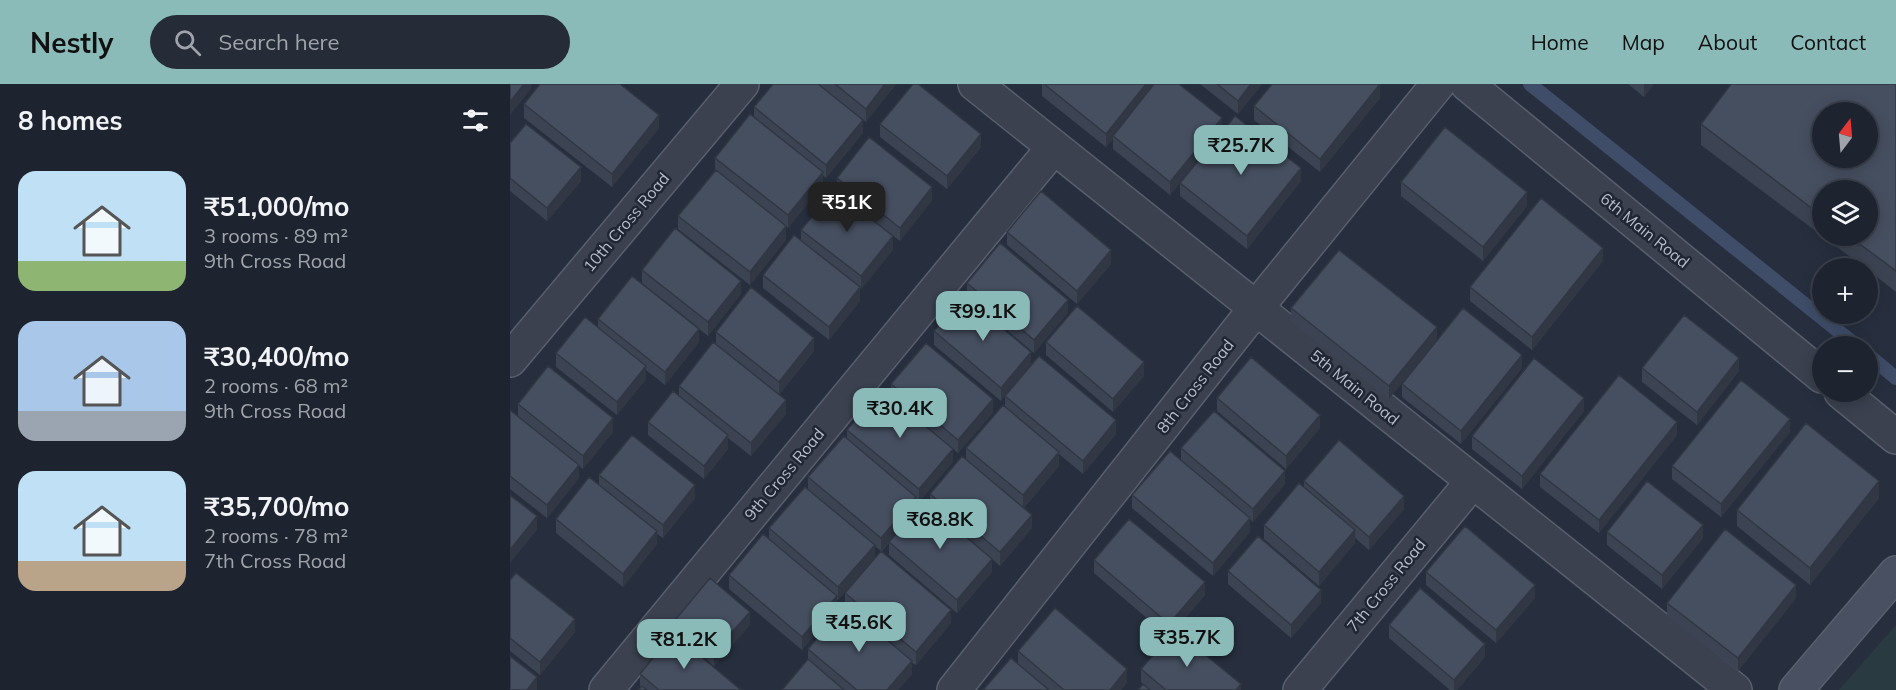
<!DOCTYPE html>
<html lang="en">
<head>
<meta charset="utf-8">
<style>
	body { margin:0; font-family:Mulish,sans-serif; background:#252b37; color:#f1f3f6; height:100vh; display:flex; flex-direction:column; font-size:22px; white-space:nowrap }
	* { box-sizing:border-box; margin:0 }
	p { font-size:20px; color:#a0a4aa }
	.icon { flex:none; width:33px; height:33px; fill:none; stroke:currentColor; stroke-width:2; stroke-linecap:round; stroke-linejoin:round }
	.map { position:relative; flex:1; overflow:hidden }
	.drawer { display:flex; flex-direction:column; background:#1d232f; width:510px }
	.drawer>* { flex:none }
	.needle { width:39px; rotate:16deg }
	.tools { position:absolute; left:1302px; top:18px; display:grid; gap:12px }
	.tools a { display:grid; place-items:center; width:66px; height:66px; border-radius:50%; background:#1d232f; box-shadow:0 3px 15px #0003,0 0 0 2px #3b404b; font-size:30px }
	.price { position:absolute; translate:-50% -51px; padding:0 14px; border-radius:12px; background:#8bbbb9; color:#111; font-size:20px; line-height:39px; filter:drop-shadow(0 2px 3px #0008) }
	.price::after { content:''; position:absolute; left:50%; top:36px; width:18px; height:14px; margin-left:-9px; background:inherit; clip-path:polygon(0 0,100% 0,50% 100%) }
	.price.active { background:#222; color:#fff }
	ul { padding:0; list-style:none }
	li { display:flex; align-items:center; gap:18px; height:150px; padding:0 18px }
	li span { display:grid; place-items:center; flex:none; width:168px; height:120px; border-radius:18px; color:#555 }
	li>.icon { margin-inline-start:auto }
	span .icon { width:72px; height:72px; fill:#fffc; stroke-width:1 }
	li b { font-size:26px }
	h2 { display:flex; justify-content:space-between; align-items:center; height:72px; padding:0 18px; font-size:26px }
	header { display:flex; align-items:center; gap:36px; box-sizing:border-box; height:84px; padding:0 30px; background:#8bbbb9; color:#111 }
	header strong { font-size:28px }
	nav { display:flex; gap:33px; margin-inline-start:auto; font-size:21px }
	.search { width:420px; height:54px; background:#252b37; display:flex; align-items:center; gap:15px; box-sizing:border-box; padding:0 21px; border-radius:33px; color:#a0a4aa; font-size:22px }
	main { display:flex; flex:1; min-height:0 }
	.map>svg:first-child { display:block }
	.green { fill:#293b40 }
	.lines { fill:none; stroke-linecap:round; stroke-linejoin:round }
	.stream { stroke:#3f4d69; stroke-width:14 }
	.street-casing { stroke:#595f6c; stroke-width:36 }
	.secondary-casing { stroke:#595f6c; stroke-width:36 }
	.street { stroke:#3b414f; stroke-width:33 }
	.secondary { stroke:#495062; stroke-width:33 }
	.wall { fill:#3c4453; fill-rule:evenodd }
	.shaded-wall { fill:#313743 }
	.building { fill:#464f60; stroke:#313743; stroke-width:1.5; fill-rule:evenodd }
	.labels { text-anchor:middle; stroke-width:5; stroke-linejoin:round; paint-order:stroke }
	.street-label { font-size:16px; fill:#b7bdc9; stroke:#202634 }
</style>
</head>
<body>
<header>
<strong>Nestly</strong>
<div class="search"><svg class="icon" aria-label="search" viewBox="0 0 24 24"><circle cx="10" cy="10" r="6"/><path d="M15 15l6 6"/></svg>Search here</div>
<nav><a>Home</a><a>Map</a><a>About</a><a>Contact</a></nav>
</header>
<main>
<section class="drawer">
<h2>8 homes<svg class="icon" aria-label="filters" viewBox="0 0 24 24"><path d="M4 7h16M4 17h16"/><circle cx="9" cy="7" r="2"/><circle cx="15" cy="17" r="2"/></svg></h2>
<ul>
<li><span style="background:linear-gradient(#bfe0f5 75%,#8fb573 0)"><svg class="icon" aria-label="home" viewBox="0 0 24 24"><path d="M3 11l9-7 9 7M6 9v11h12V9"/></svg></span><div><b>₹51,000/mo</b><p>3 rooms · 89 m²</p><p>9th Cross Road</p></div></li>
<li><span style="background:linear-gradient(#a9c7e8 75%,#9aa5b1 0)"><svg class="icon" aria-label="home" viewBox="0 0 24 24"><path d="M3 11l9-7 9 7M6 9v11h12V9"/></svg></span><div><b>₹30,400/mo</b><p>2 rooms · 68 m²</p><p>9th Cross Road</p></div></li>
<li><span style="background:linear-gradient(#bfe0f5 75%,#b9a48a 0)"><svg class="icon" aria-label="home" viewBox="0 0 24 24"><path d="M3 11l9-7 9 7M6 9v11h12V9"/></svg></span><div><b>₹35,700/mo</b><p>2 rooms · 78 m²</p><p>7th Cross Road</p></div></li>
</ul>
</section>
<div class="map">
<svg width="1386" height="606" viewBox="0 0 1386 606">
	<rect width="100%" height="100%" fill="#272f3f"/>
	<path class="green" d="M 1386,541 L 1386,606 L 1329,606 Z"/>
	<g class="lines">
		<path class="stream" d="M 1020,0 L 1347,262
			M 1358,271 L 1386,294"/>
		<defs>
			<path id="street" d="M 465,0 L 1225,606
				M 957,0 L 1312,292
				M 0,276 L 232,0
				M 1331,308 L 1386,353
				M 96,606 L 544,63
				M 444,606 L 746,224 L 928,0
				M 790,606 L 963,397"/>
			<path id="secondary" d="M 1286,606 L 1386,489"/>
		</defs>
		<use href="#street" class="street-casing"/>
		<use href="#secondary" class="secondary-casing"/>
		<use href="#street" class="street"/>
		<use href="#secondary" class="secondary"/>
	</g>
	<path class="wall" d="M 308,0 L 386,0 L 356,38 Z
		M 532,0 L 669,0 L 712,47 L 660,111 L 603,65 L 603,55 L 596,63 L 532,12 Z
		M 690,0 L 752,0 L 728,30 Z
		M 1118,0 L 1144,0 L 1134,13 Z
		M 1386,0 L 1386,208 L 1358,186 L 1358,184 L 1355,184 L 1191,61 L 1191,40 ZM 1312,106 L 1358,152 L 1312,152 Z
		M 870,14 L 810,88 L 744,36 L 744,22 Z
		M 14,20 L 149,44 L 102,103 L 14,34 Z
		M 244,23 L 353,49 L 316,94 L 313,91 L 313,101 L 278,144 L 276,142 L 276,156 L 240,201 L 168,145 L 168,132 L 205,87 L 205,74 L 244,33 Z
		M 370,40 L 471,63 L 437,105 L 370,53 Z
		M 0,59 L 71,97 L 37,137 L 0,107 Z
		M 327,94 L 422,116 L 390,157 L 327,107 Z
		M 791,97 L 737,165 L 670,112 L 670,99 Z
		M 891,98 L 1017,122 L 973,177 L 891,112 Z
		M 291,146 L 383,166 L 350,205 L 350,217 L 319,256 L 253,204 L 253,191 L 291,157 Z
		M 497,148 L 601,180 L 567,220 L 497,161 Z
		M 1093,177 L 1022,266 L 960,217 L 960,203 Z
		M 132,186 L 231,210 L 198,252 L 189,245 L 189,258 L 155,301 L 136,286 L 136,295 L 107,331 L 46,283 L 46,269 L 88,243 L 88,235 L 188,243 L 132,199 Z
		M 457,199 L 558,229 L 524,269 L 457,212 Z
		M 781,224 L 927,256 L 879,315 L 781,238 Z
		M 424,247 L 521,268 L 491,317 L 424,261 Z
		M 206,248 L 304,267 L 269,311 L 276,330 L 241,372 L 218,354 L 218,365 L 194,395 L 138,351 L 138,338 L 169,312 L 169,302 L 206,260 Z
		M 536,258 L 634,292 L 603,328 L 536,271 Z
		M 1012,284 L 951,360 L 892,313 L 892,300 Z
		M 1132,284 L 1229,287 L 1187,341 L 1132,298 Z
		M 381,300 L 483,329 L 448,369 L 381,313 Z
		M 495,312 L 606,350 L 573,390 L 549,370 L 549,382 L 514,424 L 522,444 L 490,482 L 482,475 L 482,488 L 447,529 L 379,471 L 379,458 L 389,447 L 372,467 L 441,539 L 406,581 L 402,579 L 402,590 L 388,606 L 272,606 L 298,576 L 298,565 L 335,522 L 335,509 L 371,467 L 365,462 L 365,474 L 328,516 L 327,515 L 327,525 L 292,566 L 219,505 L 219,491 L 259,455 L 259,444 L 298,406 L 298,393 L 337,355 L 337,346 L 443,378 L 409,418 L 406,417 L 406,426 L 420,423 L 420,410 L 456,376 L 456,364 L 495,323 Z
		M 707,314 L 810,344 L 776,385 L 707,327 Z
		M 8,320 L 103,348 L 73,385 L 69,382 L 69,394 L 37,434 L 0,405 L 0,326 L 8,332 Z
		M 1074,327 L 1012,405 L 962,365 L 962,352 Z
		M 1280,348 L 1211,433 L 1162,395 L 1162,382 Z
		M 1167,351 L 1089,449 L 1030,403 L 1030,390 Z
		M 671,364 L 775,400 L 743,438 L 740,435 L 740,448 L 703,492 L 622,424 L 622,411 L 671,376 Z
		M 89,391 L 185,414 L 153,454 L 147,450 L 147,460 L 113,503 L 46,449 L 46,435 L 89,401 Z
		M 794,397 L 894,425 L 859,466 L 845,454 L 845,459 L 809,502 L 754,455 L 754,441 L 794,403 Z
		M 1369,414 L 1300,501 L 1227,442 L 1227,426 Z
		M 1097,448 L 1193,454 L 1152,505 L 1097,461 Z
		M 584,476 L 695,511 L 665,546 L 731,606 L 628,606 L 633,600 L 631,598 L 631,585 L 659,553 L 584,489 Z
		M 718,487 L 811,519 L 781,554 L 718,500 Z
		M 916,488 L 1025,514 L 986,559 L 916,501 Z
		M 0,496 L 65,548 L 30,591 L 0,567 Z
		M 1286,514 L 1228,587 L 1157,532 L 1157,519 Z
		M 166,535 L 240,541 L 204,582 L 166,548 Z
		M 879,541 L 975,573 L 947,606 L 940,606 L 879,554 Z
		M 508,567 L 617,598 L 611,606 L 473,606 L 508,580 Z
		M 130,590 L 231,606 L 128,606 L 130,604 Z"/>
	<path class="shaded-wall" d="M 14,0 L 21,0 L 21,5 L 0,31 L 0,18 Z
		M 375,0 L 386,0 L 356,38 L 356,25 Z
		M 636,0 L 647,0 L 603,52 L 603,55 L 596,63 L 596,50 Z
		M 741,0 L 752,0 L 728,30 L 728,17 Z
		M 870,0 L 870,14 L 810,88 L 810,75 Z
		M 1134,0 L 1144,0 L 1134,13 Z
		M 149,31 L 149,44 L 102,103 L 102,90 Z
		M 712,34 L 712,47 L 660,111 L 660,98 Z
		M 353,36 L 353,49 L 316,94 L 316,81 Z
		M 471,50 L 471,63 L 437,105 L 437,92 Z
		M 71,83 L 71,97 L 37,137 L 37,124 Z
		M 791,84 L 791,97 L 737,165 L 737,152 Z
		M 313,88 L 313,101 L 278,144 L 278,131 Z
		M 422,103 L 422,116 L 390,157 L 390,144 Z
		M 1017,108 L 1017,122 L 973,177 L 973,163 Z
		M 276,142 L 276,156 L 240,201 L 240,188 Z
		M 383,152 L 383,166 L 351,206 L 351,192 Z
		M 1093,164 L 1093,177 L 1022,266 L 1022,253 Z
		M 601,166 L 601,180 L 567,220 L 567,207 Z
		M 231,197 L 231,210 L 198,252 L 198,238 Z
		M 350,203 L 350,217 L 319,256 L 319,243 Z
		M 558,216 L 558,229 L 524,269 L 524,256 Z
		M 927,243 L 927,256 L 879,315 L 879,302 Z
		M 189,245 L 189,258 L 155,301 L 155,288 Z
		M 304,254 L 304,267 L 269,311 L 269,298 Z
		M 521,268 L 521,281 L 491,317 L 491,304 Z
		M 1012,271 L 1012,284 L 951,360 L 951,347 Z
		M 1229,274 L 1229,287 L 1187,341 L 1187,328 Z
		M 634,278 L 634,292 L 603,328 L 603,315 Z
		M 136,282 L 136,295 L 107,331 L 107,318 Z
		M 1074,314 L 1074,327 L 1012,405 L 1012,392 Z
		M 483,315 L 483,329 L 448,369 L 448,356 Z
		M 276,316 L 276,330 L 241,372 L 241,359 Z
		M 810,331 L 810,344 L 776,385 L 776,372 Z
		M 103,334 L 103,348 L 73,385 L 73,372 Z
		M 1280,335 L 1280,348 L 1211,433 L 1211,420 Z
		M 606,336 L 606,350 L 573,390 L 573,377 Z
		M 1167,338 L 1167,351 L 1089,449 L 1089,436 Z
		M 218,351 L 218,365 L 194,395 L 194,382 Z
		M 443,365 L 443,378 L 409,418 L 409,405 Z
		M 549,368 L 549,382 L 513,425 L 513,411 Z
		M 69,381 L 69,394 L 37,434 L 37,421 Z
		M 775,387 L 775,400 L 743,438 L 743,425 Z
		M 1369,397 L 1369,414 L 1300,501 L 1300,484 Z
		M 185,401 L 185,414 L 153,454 L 153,441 Z
		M 894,412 L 894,425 L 859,466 L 859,453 Z
		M 406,413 L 406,427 L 371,467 L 371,454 Z
		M 522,431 L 522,444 L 490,482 L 490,468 Z
		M 27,432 L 27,446 L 0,479 L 0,466 Z
		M 740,434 L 740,448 L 703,492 L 703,479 Z
		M 1193,441 L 1193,454 L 1152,505 L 1152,491 Z
		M 845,446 L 845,459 L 809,502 L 809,488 Z
		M 147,447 L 147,460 L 113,503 L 113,490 Z
		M 365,461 L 365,474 L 328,516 L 328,503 Z
		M 482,475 L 482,488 L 447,529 L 447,516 Z
		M 695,498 L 695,511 L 659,553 L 659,540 Z
		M 1025,501 L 1025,514 L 986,559 L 986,546 Z
		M 1286,501 L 1286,514 L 1228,587 L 1228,574 Z
		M 811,506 L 811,519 L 781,554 L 781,541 Z
		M 327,512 L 327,525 L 292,566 L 292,553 Z
		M 441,526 L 441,539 L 406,581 L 406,568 Z
		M 240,528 L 240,541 L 204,582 L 204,568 Z
		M 65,535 L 65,548 L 30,591 L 30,578 Z
		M 975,560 L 975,573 L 947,606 L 944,606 L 944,596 Z
		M 402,577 L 402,590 L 388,606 L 377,606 Z
		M 617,585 L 617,598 L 611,606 L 600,606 Z
		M 27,593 L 27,606 L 17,606 Z
		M 731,600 L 731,606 L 726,606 Z"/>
	<path class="building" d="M 0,0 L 14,0 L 0,18 Z
		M 30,0 L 110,0 L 149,31 L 102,90 L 14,20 Z
		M 263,0 L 308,0 L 353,36 L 316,81 L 244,23 Z
		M 325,0 L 375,0 L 356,25 Z
		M 403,0 L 408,0 L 471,50 L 437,92 L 370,40 Z
		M 534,0 L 636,0 L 596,50 Z
		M 644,0 L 669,0 L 712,34 L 660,98 L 603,52 Z
		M 707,0 L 741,0 L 728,17 Z
		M 762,0 L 870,0 L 810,75 L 744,22 Z
		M 1221,0 L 1386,0 L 1386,187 L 1339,152 L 1358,152 L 1358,106 L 1312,106 L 1312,132 L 1191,40 ZM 1312,28 L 1358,28 L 1358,74 L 1312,74 Z
		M 240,30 L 313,88 L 278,131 L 205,74 Z
		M 725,32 L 791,84 L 737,152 L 670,99 Z
		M 16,40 L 71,83 L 37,124 L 0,94 L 0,59 Z
		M 935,43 L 1017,108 L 973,163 L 891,98 Z
		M 359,53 L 422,103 L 390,144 L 327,94 Z
		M 206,86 L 276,142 L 240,188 L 168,132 Z
		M 324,106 L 383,152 L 351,192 L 291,146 Z
		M 531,107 L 601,166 L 567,207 L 497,148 Z
		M 1031,114 L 1093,164 L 1022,253 L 960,203 Z
		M 165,144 L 231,197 L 198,238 L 132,186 Z
		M 284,151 L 350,203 L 319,243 L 253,191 Z
		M 490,159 L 558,216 L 524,256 L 457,199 Z
		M 829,166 L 927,243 L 879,302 L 781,224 Z
		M 122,192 L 189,245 L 155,288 L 88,235 Z
		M 241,203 L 304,254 L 269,298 L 206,248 Z
		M 454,212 L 521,268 L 491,304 L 424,247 Z
		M 567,222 L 634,278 L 603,315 L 536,258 Z
		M 953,224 L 1012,271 L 951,347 L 892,300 Z
		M 1174,231 L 1229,274 L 1187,328 L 1132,284 Z
		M 75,233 L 136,282 L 107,318 L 46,269 Z
		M 203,258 L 276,316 L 241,359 L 169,302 Z
		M 416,259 L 483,315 L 448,356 L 381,300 Z
		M 529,272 L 606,336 L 573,377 L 495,312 Z
		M 741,273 L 810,331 L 776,372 L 707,314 Z
		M 1024,274 L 1074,314 L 1012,392 L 962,352 Z
		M 38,282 L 103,334 L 73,372 L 8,320 Z
		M 1109,291 L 1167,338 L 1089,436 L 1030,390 Z
		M 1231,296 L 1280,335 L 1211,420 L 1162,382 Z
		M 371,305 L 443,365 L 409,405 L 337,346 Z
		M 163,307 L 218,351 L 194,382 L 138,338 Z
		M 493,321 L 549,368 L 513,411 L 456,364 Z
		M 0,326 L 69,381 L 37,421 L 0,392 Z
		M 704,327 L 775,387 L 743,425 L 671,364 Z
		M 1296,339 L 1369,397 L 1300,484 L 1227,426 Z
		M 122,351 L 185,401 L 153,441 L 89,391 Z
		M 334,352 L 406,413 L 371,454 L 298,393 Z
		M 829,356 L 894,412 L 859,453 L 794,397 Z
		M 660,367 L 740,434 L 703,479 L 622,411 Z
		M 452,372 L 522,431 L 490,468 L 420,410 Z
		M 79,393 L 147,447 L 113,490 L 46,435 Z
		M 1137,397 L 1193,441 L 1152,491 L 1097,448 Z
		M 789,399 L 845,446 L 809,488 L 754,441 Z
		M 295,403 L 365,461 L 328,503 L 259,444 Z
		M 0,411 L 27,432 L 0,466 Z
		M 414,417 L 482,475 L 447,516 L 379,458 Z
		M 619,435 L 695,498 L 659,540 L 584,476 Z
		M 955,442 L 1025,501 L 986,546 L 916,488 Z
		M 1215,445 L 1286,501 L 1228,574 L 1157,519 Z
		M 253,450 L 327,512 L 292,553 L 219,491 Z
		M 748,452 L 811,506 L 781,541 L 718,487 Z
		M 371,467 L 441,526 L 406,568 L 335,509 Z
		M 6,489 L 65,535 L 30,578 L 0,554 L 0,496 Z
		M 200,494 L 240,528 L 204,568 L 166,535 Z
		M 910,504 L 975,560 L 944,596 L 879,541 Z
		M 336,521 L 402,577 L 377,606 L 347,606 L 298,565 Z
		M 545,524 L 617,585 L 600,606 L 554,606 L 508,567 Z
		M 665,546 L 731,600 L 726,606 L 656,606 L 631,585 Z
		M 163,549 L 231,606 L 149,606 L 130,590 Z
		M 0,572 L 27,593 L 17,606 L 0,606 Z
		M 501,574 L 539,606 L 473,606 Z
		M 298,575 L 334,606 L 272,606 Z
		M 633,600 L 640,606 L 628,606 Z
		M 132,602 L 137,606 L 128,606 Z"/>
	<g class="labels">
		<g class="street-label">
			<text transform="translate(116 138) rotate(-50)" y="6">10th Cross Road</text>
			<text transform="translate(1135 146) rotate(39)" y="6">6th Main Road</text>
			<text transform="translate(685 302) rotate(-52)" y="6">8th Cross Road</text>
			<text transform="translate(845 303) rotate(39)" y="6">5th Main Road</text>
			<text transform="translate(274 390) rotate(-50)" y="6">9th Cross Road</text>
			<text transform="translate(876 501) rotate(-51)" y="6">7th Cross Road</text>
		</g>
	</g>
</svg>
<div class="tools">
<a><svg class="needle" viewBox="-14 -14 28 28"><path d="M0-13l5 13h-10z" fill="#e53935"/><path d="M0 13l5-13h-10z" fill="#a0a4aa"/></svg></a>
<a><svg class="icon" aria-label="layers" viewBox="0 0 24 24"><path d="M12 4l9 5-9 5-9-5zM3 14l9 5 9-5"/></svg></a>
<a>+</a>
<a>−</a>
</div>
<b class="price" style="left:731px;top:92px">₹25.7K</b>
<b class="price active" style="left:337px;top:149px">₹51K</b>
<b class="price" style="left:473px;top:258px">₹99.1K</b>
<b class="price" style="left:390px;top:355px">₹30.4K</b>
<b class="price" style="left:430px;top:466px">₹68.8K</b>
<b class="price" style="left:349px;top:569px">₹45.6K</b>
<b class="price" style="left:677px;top:584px">₹35.7K</b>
<b class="price" style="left:174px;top:586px">₹81.2K</b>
</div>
</main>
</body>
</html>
